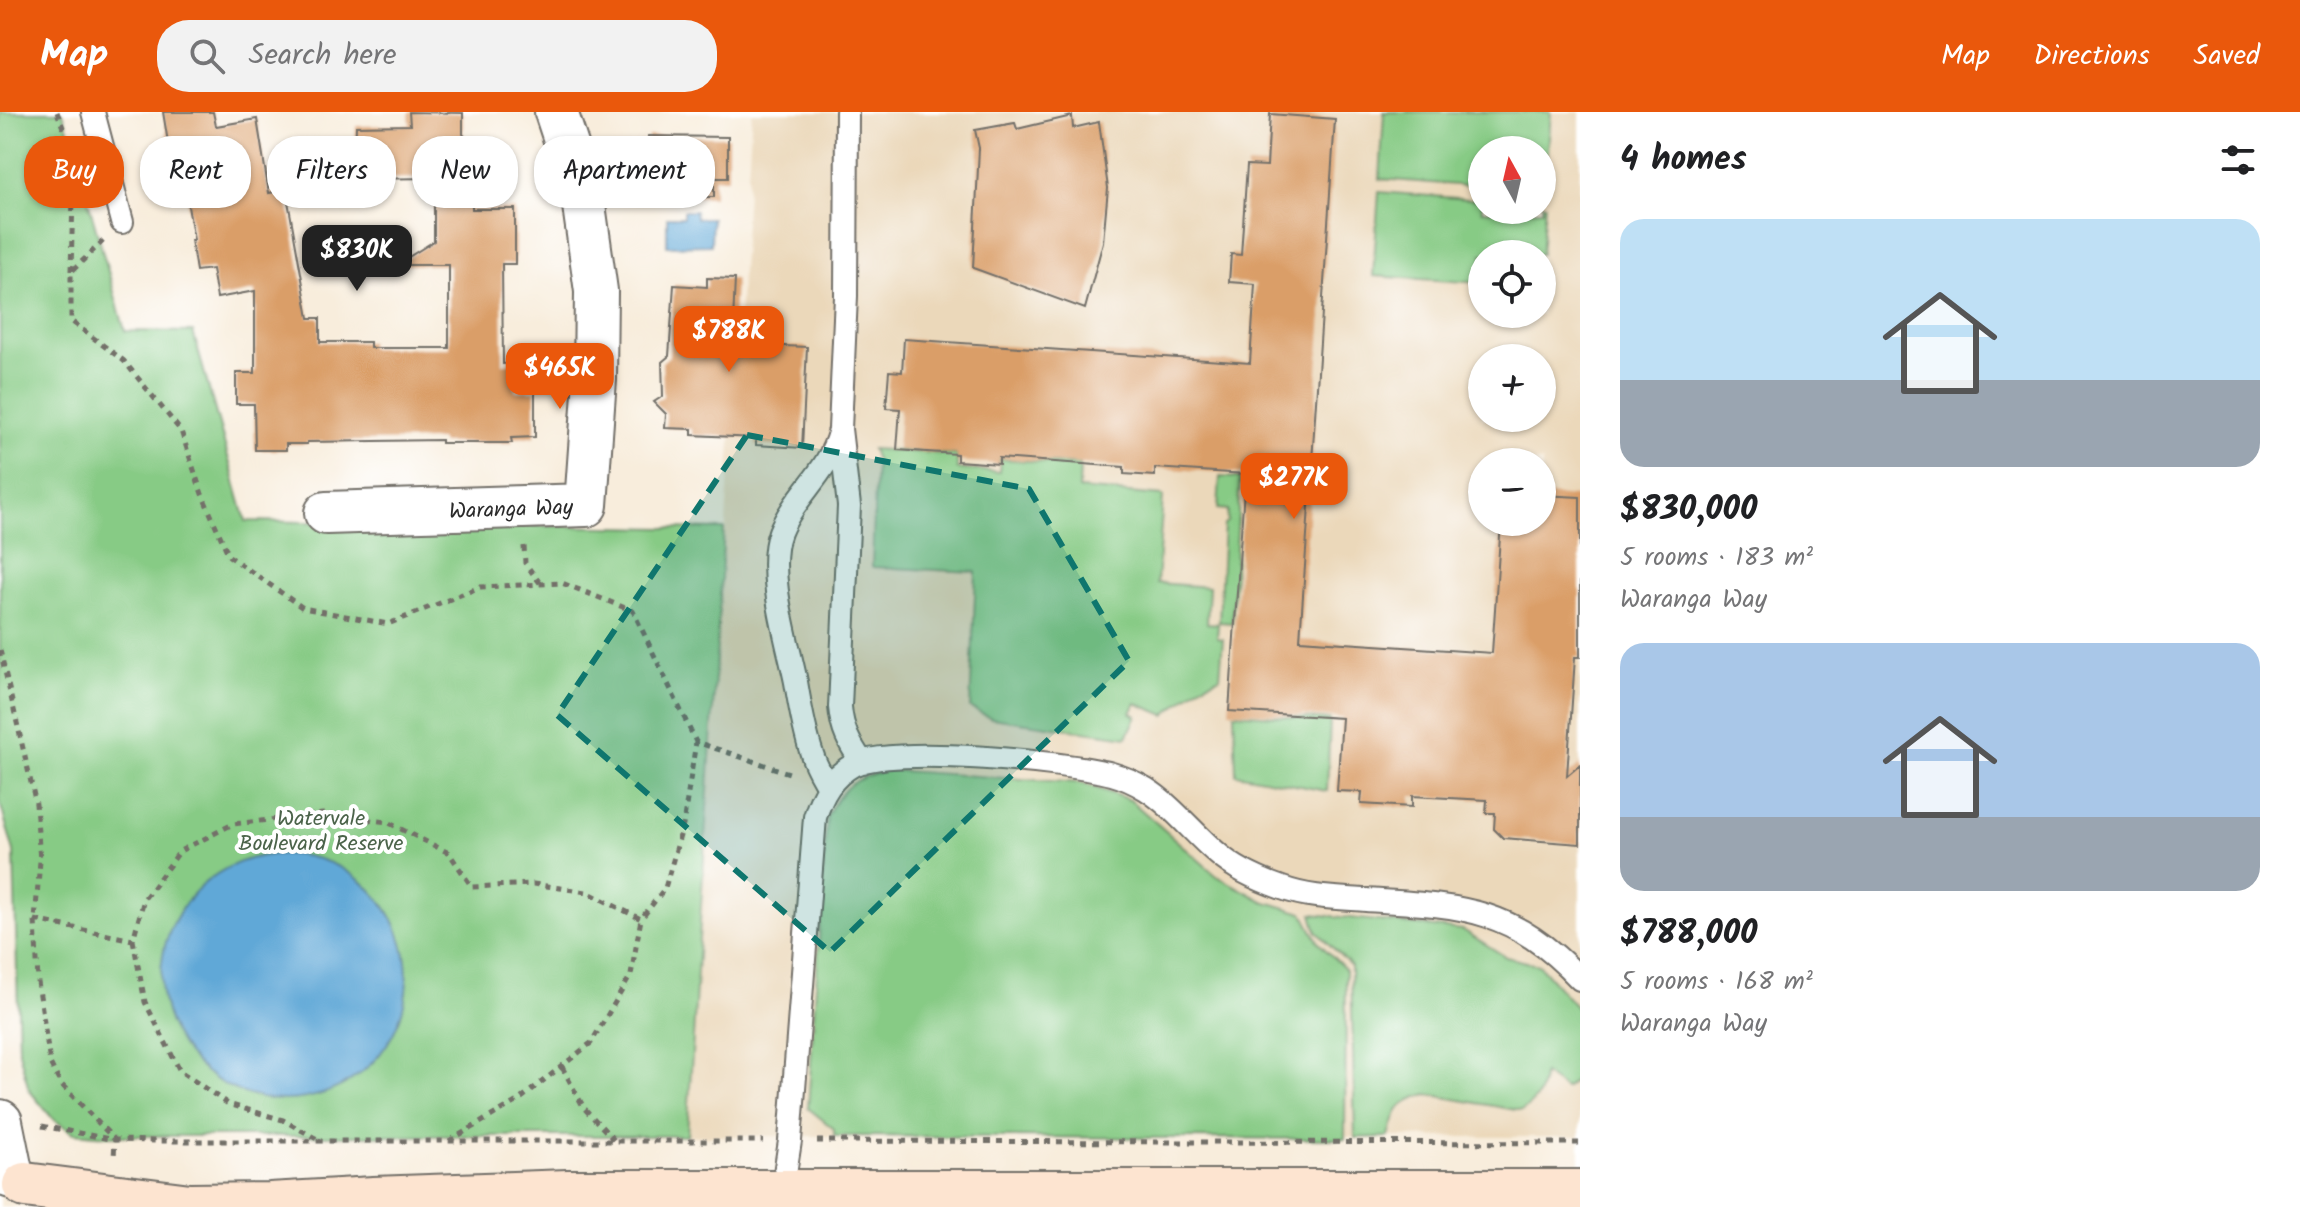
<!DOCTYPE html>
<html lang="en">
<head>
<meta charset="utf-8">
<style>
	body { margin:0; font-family:Kalam,sans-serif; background:#f2f2f2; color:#202124; height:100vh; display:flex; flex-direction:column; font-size:30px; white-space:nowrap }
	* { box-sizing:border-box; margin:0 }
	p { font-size:26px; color:#757577 }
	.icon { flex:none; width:44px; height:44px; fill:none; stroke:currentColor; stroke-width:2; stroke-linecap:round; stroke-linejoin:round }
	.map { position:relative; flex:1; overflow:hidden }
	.details { display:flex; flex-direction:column; background:#fff; width:720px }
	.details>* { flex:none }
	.banner { position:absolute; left:24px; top:24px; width:760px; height:72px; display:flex; gap:16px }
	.needle { width:52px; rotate:352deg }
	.fabs { position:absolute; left:1468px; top:24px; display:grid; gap:16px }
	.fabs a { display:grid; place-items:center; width:88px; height:88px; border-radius:50%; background:#fff; box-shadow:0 2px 6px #0004; font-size:40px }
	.price { position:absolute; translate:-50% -68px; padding:0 18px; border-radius:16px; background:#ea580c; color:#fff; font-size:26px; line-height:52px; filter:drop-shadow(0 2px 4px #0008) }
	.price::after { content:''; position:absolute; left:50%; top:48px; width:24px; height:18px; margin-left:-12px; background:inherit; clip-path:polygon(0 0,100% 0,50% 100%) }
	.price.on { background:#222; color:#fff }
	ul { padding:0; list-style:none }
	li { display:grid; align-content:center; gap:16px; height:424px; padding:0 40px }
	li span { display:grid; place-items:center; height:248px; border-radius:24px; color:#555 }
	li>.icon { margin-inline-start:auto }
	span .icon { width:144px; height:144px; fill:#fffc; stroke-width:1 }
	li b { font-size:34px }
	h2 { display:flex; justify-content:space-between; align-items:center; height:96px; padding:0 40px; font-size:34px }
	.tag { padding:0 28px; border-radius:32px; background:#fff; box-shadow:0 2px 6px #0004; font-size:28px; line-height:72px }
	.tag.on { background:#ea580c; color:#fff }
	header { display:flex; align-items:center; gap:48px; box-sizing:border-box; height:112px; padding:0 40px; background:#ea580c; color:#fff }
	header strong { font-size:38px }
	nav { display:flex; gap:44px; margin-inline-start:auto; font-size:28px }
	.search { width:560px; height:72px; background:#f2f2f2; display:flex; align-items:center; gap:20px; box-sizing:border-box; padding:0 28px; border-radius:32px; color:#757577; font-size:30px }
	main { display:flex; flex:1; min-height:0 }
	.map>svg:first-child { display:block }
	.built { fill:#ebd8ba; fill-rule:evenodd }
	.green { fill:#87cb85; stroke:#597b58; stroke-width:2 }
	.water { fill:#60a8d7; stroke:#466a81; stroke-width:2 }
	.building { fill:#da9e67 }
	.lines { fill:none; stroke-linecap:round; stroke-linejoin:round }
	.service-casing { stroke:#736f69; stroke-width:26 }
	.minor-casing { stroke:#736f69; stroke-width:46 }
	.tertiary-casing { stroke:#736f69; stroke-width:48 }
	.secondary-casing { stroke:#736f69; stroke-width:48 }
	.path { stroke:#736f69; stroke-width:5; stroke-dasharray:6 6; stroke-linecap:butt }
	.service { stroke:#fff; stroke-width:22 }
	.minor { stroke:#fff; stroke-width:42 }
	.tertiary { stroke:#fff; stroke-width:44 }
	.secondary { stroke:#fde4d0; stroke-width:44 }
	.marked { fill:#0f766e; fill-opacity:0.2; stroke:#0f766e; stroke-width:6; stroke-dasharray:16 10; stroke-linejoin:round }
	.labels { text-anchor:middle; stroke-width:8; stroke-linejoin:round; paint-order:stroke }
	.street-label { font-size:22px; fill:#2b2b2b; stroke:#fff }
	.park-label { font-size:22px; fill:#4b634a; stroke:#fff }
</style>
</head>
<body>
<header>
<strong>Map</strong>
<div class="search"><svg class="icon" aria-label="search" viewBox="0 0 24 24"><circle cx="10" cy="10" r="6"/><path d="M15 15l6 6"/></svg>Search here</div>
<nav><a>Map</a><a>Directions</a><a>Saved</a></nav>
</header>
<main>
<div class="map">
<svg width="1580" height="1095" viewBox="0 0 1580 1095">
	<rect width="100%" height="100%" fill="#fff"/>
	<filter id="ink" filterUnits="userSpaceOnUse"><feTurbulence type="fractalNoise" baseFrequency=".0125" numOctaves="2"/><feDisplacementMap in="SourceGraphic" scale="16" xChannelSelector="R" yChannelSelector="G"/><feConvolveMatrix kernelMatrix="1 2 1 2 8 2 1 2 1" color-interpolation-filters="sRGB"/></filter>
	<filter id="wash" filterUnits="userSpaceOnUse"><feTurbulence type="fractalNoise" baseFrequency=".006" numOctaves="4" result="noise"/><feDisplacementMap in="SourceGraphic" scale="32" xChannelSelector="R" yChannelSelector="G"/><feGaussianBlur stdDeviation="1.8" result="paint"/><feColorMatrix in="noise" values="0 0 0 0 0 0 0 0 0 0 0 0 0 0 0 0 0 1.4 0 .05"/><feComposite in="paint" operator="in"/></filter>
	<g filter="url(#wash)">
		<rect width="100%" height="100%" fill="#f8eddc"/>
		<path class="built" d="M 752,0 L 1580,0 L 1580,1025 L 687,1024 ZM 1482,38 L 1542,38 L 1542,98 L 1482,98 ZM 1482,142 L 1542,142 L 1542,202 L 1482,202 ZM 1482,246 L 1542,246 L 1542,306 L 1482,306 ZM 1482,350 L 1542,350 L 1542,410 L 1482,410 Z"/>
		<path class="green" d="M 0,0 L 63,0 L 125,219 L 193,220 L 246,409 L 724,417 L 687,1024 L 108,1024 L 74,1021 L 53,1007 L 29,978 L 19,940 L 14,740 L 0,691 Z
			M 1384,0 L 1551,0 L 1545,80 L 1542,79 L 1542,38 L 1482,38 L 1482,75 L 1380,67 Z
			M 1379,80 L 1482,88 L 1482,98 L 1542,98 L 1542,92 L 1545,93 L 1541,142 L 1482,142 L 1482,171 L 1373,164 Z
			M 872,337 L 957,343 L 957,357 L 999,360 L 1000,347 L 1080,353 L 1079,377 L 1163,384 L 1157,471 L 1209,475 L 1207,511 L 1218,512 L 1217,526 L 1223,527 L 1220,565 L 1200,574 L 1165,603 L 1136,591 L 1131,601 L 1137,604 L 1127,625 L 991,606 L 970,596 L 976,460 L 872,455 L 876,348 Z
			M 1220,365 L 1240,366 L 1232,511 L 1219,510 L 1224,412 L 1227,410 L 1228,398 L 1218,397 Z
			M 1234,601 L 1330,608 L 1327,679 L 1236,662 Z
			M 887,658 L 1082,671 L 1130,688 L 1217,764 L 1263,789 L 1303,801 L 1319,831 L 1346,858 L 1345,1027 L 834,1024 L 834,1017 L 808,996 L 827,704 C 843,673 853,667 887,658 Z
			M 1312,802 L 1463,818 L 1506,845 L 1539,853 L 1580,900 L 1580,964 L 1565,977 L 1543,962 C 1542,979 1537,990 1521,999 L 1427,982 C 1399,989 1395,999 1389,1025 L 1355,1026 L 1351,854 L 1317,820 Z"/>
		<path class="water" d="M 683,99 L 695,99 L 696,106 L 712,106 L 711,133 L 667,134 L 667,105 L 683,105 Z
			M161 865a123 123 0 1 1 246 0a123 123 0 1 1-246 0Z"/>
		<g id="blocks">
			<path class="building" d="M 163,0 L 213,0 L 216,14 L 257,7 L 269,81 L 286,78 L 309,206 L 320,206 L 320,230 L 370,230 L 370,236 L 449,236 L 449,153 L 396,153 L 434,129 L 434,66 L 360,67 L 360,44 L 355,44 L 356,14 L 410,13 L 409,0 L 463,1 L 463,22 L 482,46 L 472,56 L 472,97 L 515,97 L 515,152 L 502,152 L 503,252 L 515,251 L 515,279 L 535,279 L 535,325 L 511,326 L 512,331 L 441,331 L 441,328 L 307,330 L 307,332 L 286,332 L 286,338 L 255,338 L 254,292 L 236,292 L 236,261 L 255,261 L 255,179 L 217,186 L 212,157 L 196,159 L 191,128 L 194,128 L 183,66 L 174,67 Z
				M 1270,2 L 1335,7 L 1300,528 L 1492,541 L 1501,410 L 1542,410 L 1542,383 L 1580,385 L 1580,545 L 1575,545 L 1567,664 L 1580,653 L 1580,732 L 1503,726 L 1494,717 L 1495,701 L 1486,701 L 1487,688 L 1412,684 L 1412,695 L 1361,692 L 1362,680 L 1337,679 L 1342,606 L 1229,599 L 1245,362 L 1155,356 L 1155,364 L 1124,362 L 1124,355 L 999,346 L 999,352 L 957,349 L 957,342 L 897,338 L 900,297 L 886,296 L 889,259 L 902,260 L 904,227 L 1250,251 L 1255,172 L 1229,170 L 1231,142 L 1241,143 L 1247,53 L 1267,54 Z
				M 1072,4 L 1073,16 L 1099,10 L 1108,76 L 1103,130 L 1085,197 L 973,156 L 979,36 L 975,18 L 1015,11 L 1017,17 Z
				M 648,24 L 728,25 L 728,66 L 714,66 L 714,85 L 647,85 Z
				M 707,166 L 735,167 L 732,232 L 807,235 L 802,336 L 756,333 L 756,326 L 692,323 L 692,317 L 665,316 L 666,302 L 654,290 L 663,284 L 662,250 L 669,244 L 674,173 L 707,175 Z"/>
		</g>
	</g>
	<g filter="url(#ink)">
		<use href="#blocks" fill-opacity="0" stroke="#736f69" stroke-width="2"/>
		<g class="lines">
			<defs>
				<path id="service" d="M 93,0 L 122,110
					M 847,0 L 846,184 L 840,317 L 849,394 L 840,595 C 842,618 849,631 862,650
					M 828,675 C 822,664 815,653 812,642 C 804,619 800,594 796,570 C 788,530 765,459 780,420 C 795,383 828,361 839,321
					M 782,1081 L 790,1029 L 815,705 C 822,682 832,665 853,653 C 893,633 1065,650 1112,662 C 1123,665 1136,671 1146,677 C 1173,694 1193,721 1218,742 C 1236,758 1259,768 1282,776 C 1309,786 1337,786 1366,788 C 1460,794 1511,794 1580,867"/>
				<path id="minor" d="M 326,401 L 586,393 L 595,267 L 596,179 L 582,79 L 556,0"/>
				<path id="tertiary" d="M 0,1010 L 11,1064"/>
				<path id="secondary" d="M 25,1073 L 190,1094 L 270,1093 L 374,1087 L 568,1080 L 1580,1080"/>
			</defs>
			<use href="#service" class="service-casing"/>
			<use href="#minor" class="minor-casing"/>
			<use href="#tertiary" class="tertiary-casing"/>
			<use href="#secondary" class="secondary-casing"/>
			<path class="path" d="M 57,0 L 65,21
				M 103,129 L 71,160 L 71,209 L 124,249 L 181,319 L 202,382 L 229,444 L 303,496 L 388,512 L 480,475 L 562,471 L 633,499 L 696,630 L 789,661
				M 71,159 L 74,49
				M 524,434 L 525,451 L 540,471
				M 0,538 L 36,692 L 40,749 L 35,808 L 38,870 L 50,951 L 60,971 L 115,1028 L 114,1046
				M 35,808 L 133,828 L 144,787 L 180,739 L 233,712 L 323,702 L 387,710 L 449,741 L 472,775 L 533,772 L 587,780 L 641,807 L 665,776 L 683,713 L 696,630
				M 133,828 L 145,890 L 180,959 L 228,992 L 283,1008 L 317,1027
				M 562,955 L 584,996 L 614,1028
				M 42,1014 L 115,1028 L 157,1029 L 763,1029
				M 449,1029 L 519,988 L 591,931 L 631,863 L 641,807
				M 817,1029 L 1580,1031"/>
			<use href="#service" class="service"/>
			<use href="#minor" class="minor"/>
			<use href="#tertiary" class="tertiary"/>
			<use href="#secondary" class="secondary"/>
		</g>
	</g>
	<path class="marked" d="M 747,323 L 1029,377 L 1129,549 L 830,840 L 557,603 Z"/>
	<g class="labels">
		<g class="street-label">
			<text transform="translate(511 396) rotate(-2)" y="8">Waranga Way</text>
		</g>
		<g class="park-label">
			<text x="321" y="713">Watervale<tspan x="321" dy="25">Boulevard Reserve</tspan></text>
		</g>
	</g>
</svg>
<div class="fabs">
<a><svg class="needle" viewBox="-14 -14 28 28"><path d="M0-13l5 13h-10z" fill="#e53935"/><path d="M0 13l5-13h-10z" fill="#757577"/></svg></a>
<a><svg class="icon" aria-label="locate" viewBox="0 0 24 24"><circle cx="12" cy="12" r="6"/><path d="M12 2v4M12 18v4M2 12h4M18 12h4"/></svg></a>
<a>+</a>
<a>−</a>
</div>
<b class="price on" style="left:357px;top:181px">$830K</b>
<b class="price" style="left:729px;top:262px">$788K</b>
<b class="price" style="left:560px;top:299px">$465K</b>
<b class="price" style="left:1294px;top:409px">$277K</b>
<div class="banner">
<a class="tag on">Buy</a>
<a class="tag">Rent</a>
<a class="tag">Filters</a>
<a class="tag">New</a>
<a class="tag">Apartment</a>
</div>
</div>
<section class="details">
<h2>4 homes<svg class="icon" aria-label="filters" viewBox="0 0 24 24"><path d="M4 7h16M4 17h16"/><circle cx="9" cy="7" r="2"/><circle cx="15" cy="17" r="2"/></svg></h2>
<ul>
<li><span style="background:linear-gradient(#bfe0f5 65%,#9aa5b1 0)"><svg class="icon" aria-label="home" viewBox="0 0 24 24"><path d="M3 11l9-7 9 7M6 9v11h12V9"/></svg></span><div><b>$830,000</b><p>5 rooms · 183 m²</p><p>Waranga Way</p></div></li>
<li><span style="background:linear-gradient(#a9c7e8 70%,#9aa5b1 0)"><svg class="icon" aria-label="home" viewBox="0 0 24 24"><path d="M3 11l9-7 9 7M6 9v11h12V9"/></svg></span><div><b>$788,000</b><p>5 rooms · 168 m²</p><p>Waranga Way</p></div></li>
</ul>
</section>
</main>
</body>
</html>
